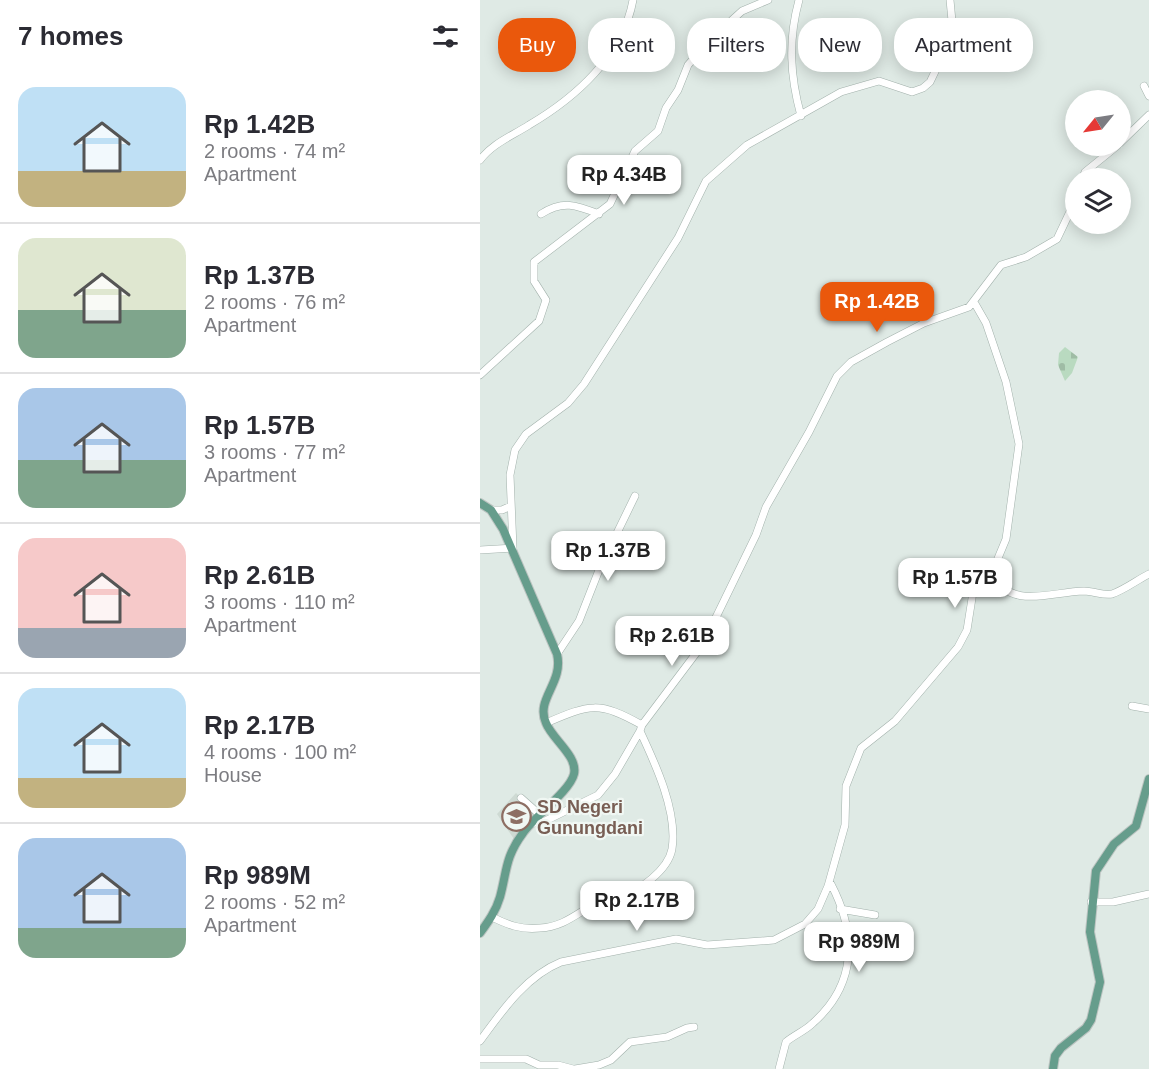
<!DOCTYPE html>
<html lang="en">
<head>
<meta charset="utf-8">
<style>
	body { margin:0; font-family:Helvetica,sans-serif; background:#f2f2f3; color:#2b2b33; height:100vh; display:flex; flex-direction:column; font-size:22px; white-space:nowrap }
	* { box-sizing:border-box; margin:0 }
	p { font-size:20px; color:#7c7c81 }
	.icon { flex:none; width:33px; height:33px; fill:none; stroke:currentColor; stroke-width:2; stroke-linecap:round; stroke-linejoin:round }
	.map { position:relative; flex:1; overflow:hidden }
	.side { display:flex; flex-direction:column; background:#fff; width:480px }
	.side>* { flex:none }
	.guide { position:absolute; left:18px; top:18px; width:561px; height:54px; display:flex; gap:12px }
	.needle { width:39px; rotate:240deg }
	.fabs { position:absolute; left:585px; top:90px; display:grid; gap:12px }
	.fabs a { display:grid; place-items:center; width:66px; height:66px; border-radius:50%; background:#fff; box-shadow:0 3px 15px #0003; font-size:30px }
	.price { position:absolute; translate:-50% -51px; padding:0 14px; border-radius:12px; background:#fff; color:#222; font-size:20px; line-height:39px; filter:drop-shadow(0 2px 3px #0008) }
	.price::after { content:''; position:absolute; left:50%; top:36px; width:18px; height:14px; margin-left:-9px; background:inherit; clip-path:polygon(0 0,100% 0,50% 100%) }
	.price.selected { background:#ea580c; color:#fff }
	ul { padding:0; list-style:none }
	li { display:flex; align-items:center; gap:18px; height:150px; padding:0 18px }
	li+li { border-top:2px solid #e1e1e2 }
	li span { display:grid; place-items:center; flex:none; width:168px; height:120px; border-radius:18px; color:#555 }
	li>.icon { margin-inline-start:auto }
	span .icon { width:72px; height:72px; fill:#fffc; stroke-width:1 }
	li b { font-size:26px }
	h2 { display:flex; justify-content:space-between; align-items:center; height:72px; padding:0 18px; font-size:26px }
	.tag { padding:0 21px; border-radius:24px; background:#fff; box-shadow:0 3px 15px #0003; font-size:21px; line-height:54px }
	.tag.selected { background:#ea580c; color:#fff }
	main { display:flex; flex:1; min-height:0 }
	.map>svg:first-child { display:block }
	.built { fill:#cedad3 }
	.cemetery { fill:url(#cemetery-stones) }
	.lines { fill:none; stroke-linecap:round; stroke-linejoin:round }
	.minor-casing { stroke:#a2b1ab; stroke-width:8 }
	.major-casing { stroke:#bcc4c1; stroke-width:10 }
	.minor { stroke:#fff; stroke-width:7 }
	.major { stroke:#669d8c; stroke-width:8 }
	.labels { text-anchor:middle; stroke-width:4.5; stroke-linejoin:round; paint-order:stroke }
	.education-label { font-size:18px; font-weight:bold; fill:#785e54; stroke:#f0f7f3; text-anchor:start }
</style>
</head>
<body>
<main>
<section class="side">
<h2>7 homes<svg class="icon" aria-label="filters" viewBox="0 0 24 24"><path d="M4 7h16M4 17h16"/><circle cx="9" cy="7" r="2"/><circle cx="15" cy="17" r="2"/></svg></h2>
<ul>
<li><span style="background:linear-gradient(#bfe0f5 70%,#c2b280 0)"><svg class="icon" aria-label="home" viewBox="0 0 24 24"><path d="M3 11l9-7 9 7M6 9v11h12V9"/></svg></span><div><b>Rp 1.42B</b><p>2 rooms · 74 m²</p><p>Apartment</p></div></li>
<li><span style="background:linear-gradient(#dfe7d0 60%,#7fa58c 0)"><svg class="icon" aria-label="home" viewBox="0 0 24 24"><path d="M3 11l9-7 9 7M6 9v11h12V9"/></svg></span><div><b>Rp 1.37B</b><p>2 rooms · 76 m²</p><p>Apartment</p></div></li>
<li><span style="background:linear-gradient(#a9c7e8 60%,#7fa58c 0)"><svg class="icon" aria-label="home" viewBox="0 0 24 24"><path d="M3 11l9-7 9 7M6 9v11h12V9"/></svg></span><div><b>Rp 1.57B</b><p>3 rooms · 77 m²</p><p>Apartment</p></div></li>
<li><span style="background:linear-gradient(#f6c9c9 75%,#9aa5b1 0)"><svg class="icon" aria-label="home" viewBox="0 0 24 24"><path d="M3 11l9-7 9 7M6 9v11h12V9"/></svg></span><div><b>Rp 2.61B</b><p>3 rooms · 110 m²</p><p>Apartment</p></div></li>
<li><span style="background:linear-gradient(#bfe0f5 75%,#c2b280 0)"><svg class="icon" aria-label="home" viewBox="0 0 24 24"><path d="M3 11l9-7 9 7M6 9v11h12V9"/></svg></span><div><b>Rp 2.17B</b><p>4 rooms · 100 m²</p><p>House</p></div></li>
<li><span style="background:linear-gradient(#a9c7e8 75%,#7fa58c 0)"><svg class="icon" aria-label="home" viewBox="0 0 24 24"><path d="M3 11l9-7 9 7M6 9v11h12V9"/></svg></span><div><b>Rp 989M</b><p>2 rooms · 52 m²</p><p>Apartment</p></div></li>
</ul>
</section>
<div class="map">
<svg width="669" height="1069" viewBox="0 0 669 1069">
	<defs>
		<pattern id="cemetery-stones" width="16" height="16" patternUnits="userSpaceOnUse" patternTransform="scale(1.5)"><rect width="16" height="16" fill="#b9dac0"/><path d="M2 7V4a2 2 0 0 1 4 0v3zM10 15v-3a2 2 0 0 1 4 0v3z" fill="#9fbca5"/></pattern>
	</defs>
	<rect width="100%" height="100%" fill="#dfeae5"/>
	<path class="built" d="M 36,793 L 56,813 L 36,842 L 17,814 Z"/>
	<path class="cemetery" d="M 585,347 L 598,357 L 592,373 L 585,381 L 578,365 L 579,353 Z"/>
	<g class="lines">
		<defs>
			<path id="minor" d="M 319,0 C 308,40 310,76 321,116
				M 664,86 L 669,96
				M 640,143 L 669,115
				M 0,160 C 13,143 32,136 49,125 C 95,98 143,56 153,0
				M 603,178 L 605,172 L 637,146
				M 61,214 C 83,200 96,205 119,214
				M 0,375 L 59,321 L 66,300 L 54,281 L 54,262 L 130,204 L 155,151 L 178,131 L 186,108 L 198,90 L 208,65 L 215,57 L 238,45 L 252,20 L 262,11 L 288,0
				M 11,510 L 22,510 L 31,506
				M 0,550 L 33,548 L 30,475 L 35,450 L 46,434 L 88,403 L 104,384 L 198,238 L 226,181 L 267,145 L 361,92 L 399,81 L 432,92 L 443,88 L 450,82 L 464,53 L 472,21 L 470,0
				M 511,575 C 534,610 569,592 604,591 C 613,591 624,596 632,594 C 644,590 657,580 669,574
				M 77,654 L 99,621 L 119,570 L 155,496
				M 652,706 L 669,709
				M 66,723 C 110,704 119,701 162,725 L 223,644 L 276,535 L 286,507 L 329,432 L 357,376 L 371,362 L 407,342 L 444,323 L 489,307 L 521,265 L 546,257 L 577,239 L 596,199
				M 41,798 L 59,814
				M 51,823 L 61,823 L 118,795 L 135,774 L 160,731
				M 611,902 L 633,902 L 669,894
				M 360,909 L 395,915
				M 12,917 C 28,925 41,930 60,928 C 80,927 93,917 109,907 C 119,902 130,902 140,898 C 159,890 188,871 192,849 C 198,812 175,763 160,731 L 162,725
				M 0,1041 C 22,1011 46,976 81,962 L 196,939 L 227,945 L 294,940 L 325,924 L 338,909 L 348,886 L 365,825 L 366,786 L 381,748 L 415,721 L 478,647 L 487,630 L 493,592 L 511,575 L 526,539 L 539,444 L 526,382 L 506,323 L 494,302
				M 0,1059 L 46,1059 L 59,1065 L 78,1065 L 93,1069
				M 95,1069 L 119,1065 L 131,1060 L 150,1042 L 187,1037 L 207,1028 L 214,1027
				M 299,1069 L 306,1042 C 314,1035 325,1031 333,1023 C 377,984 377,934 351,884 L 348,886"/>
			<path id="major" d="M 0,503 L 11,510 L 23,529 L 77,654 C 84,683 55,699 66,723 C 72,739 98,756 94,774 C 90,791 54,817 43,833 C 25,857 27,871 20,897 C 16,911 8,922 0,933
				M 573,1069 L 575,1056 L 581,1048 L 606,1028 L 611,1020 L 620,982 L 610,932 L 616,871 L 634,844 L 656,826 L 669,779"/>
		</defs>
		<use href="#minor" class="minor-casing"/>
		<use href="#major" class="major-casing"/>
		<use href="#minor" class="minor"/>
		<use href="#major" class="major"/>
	</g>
	<defs>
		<symbol id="school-ring" viewBox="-11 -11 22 22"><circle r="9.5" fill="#f0f7f3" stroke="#8d6e63" stroke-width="1.5"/><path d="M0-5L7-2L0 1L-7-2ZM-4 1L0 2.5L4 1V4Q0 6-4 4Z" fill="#8d6e63"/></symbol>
	</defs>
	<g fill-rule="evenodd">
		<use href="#school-ring" x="20" y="800" width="33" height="33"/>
	</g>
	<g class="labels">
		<g class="education-label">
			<text x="57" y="813">SD Negeri<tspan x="57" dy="21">Gunungdani</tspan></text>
		</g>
	</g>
</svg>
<div class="fabs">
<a><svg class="needle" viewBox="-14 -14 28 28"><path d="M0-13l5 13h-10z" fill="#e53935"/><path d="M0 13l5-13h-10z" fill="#7c7c81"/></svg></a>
<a><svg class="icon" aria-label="layers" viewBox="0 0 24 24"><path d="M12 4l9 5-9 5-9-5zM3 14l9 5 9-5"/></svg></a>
</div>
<b class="price" style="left:144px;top:206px">Rp 4.34B</b>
<b class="price selected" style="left:397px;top:333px">Rp 1.42B</b>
<b class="price" style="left:128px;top:582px">Rp 1.37B</b>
<b class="price" style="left:475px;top:609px">Rp 1.57B</b>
<b class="price" style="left:192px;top:667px">Rp 2.61B</b>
<b class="price" style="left:157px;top:932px">Rp 2.17B</b>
<b class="price" style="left:379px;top:973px">Rp 989M</b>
<div class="guide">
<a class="tag selected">Buy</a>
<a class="tag">Rent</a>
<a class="tag">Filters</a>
<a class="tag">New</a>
<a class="tag">Apartment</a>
</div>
</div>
</main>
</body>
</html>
